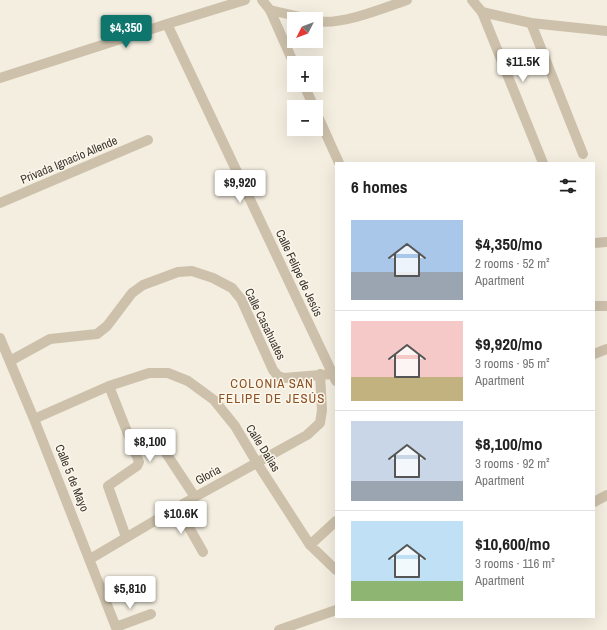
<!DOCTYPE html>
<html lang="en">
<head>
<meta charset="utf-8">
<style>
	body { margin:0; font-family:"Archivo Narrow",sans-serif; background:#f2f2f2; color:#222; height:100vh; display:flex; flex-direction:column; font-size:15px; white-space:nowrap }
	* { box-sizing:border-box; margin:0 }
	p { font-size:13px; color:#767676 }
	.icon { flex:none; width:22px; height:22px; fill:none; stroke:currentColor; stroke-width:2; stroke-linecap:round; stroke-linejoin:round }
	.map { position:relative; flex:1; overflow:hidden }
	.side { position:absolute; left:335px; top:162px; width:260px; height:456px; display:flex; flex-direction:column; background:#fff; border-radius:0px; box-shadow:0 4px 16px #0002 }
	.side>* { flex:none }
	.needle { width:26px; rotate:228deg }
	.fabs { position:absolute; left:287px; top:12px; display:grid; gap:8px }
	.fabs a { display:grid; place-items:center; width:36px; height:36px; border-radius:0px; background:#fff; box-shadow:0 4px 16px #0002; font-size:20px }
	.price { position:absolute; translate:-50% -34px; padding:0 9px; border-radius:4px; background:#fff; color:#222; font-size:13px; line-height:26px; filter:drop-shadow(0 1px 2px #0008) }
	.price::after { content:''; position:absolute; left:50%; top:24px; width:12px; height:9px; margin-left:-6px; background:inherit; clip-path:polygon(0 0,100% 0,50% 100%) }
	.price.active { background:#0f766e; color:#fff }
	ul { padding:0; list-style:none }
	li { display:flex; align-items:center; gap:12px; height:100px; padding:0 16px }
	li+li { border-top:1px solid #e0e0e0 }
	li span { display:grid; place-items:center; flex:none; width:112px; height:80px; border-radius:0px; color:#555 }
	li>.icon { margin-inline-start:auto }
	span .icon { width:48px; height:48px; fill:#fffc; stroke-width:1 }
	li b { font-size:17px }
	h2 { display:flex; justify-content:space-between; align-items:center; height:48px; padding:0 16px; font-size:17px }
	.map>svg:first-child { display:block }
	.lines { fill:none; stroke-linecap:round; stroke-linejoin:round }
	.minor { stroke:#cdc1ab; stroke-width:10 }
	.tertiary { stroke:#cdc1ab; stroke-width:10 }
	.labels { text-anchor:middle; stroke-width:3; stroke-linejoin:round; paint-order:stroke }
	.street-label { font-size:12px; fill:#3a332a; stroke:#fbf7ed }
	.neighbourhood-label { font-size:13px; letter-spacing:1px; fill:#8c4f21; stroke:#fbf7ed }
</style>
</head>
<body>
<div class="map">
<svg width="607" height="630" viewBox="0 0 607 630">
	<rect width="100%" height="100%" fill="#f4eee0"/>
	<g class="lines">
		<path class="minor" d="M 270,10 L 294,64
			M 482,12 L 543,163
			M 531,23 L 583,154
			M 167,24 L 336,381
			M 0,78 L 167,24 L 245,0
			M 304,85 L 314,107
			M 316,112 L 339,163
			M 0,203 L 148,140
			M 594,243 L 607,242
			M 594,306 L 607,306
			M 0,338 L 34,419 L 117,630
			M 594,354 L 607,349
			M 10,361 L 50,339 L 97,334 L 107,326 L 132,293 L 143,285 L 178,272 L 192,271 L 213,278 L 232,288 L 241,299 L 273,370 L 278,376 L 284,378 L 332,374 L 336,373
			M 109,386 L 139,462 L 137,466 L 108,486 L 126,537
			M 34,419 L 109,386 L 149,373 L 168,373 L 188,381 L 214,400 L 235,426 L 257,463 L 310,545 L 336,570
			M 162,447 L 195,497
			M 594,502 L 607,495
			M 178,508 L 203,552
			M 310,545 L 336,521
			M 90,559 L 195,497 L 307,435 L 320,423 L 322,410 L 320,374
			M 116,627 L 151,614
			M 279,630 L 336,610"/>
		<path class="tertiary" d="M 262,0 L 270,10 L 309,19
			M 472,0 L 482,12 L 531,23 L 607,31
			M 316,21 C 340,26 384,8 407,0"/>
	</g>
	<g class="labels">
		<g class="street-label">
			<text transform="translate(69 160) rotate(-23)" y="4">Privada Ignacio Allende</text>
			<text transform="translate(299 273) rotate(65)" y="4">Calle Felipe de Jesús</text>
			<text transform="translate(265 324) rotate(64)" y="4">Calle Casahuates</text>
			<text transform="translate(263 448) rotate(58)" y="4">Calle Dalias</text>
			<text transform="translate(208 475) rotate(-29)" y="4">Gloria</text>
			<text transform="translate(72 478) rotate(68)" y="4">Calle 5 de Mayo</text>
		</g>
		<g class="neighbourhood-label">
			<text x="272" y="388">COLONIA SAN<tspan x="272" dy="15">FELIPE DE JESÚS</tspan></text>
		</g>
	</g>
</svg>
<div class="fabs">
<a><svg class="needle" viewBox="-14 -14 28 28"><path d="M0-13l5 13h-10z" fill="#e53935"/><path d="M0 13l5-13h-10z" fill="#767676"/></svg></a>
<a>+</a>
<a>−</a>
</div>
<b class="price active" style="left:126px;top:49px">$4,350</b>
<b class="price" style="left:523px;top:83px">$11.5K</b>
<b class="price" style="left:240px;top:204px">$9,920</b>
<b class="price" style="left:150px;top:463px">$8,100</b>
<b class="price" style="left:181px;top:535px">$10.6K</b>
<b class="price" style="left:130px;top:610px">$5,810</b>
<section class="side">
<h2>6 homes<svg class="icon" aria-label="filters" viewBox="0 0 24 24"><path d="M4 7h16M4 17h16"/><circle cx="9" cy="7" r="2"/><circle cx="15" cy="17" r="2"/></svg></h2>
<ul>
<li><span style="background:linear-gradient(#a9c7e8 65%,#9aa5b1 0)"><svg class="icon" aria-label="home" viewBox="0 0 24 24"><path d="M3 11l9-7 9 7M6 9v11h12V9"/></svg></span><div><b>$4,350/mo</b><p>2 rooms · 52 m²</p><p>Apartment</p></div></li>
<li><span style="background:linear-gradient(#f6c9c9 70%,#c2b280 0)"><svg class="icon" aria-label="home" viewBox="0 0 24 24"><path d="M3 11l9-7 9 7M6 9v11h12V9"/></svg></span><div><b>$9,920/mo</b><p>3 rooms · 95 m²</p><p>Apartment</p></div></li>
<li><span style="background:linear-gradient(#c9d6e8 75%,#9aa5b1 0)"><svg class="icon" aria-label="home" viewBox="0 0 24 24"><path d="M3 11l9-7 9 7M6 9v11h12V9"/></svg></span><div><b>$8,100/mo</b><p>3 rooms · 92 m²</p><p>Apartment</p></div></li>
<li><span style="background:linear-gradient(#bfe0f5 75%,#8fb573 0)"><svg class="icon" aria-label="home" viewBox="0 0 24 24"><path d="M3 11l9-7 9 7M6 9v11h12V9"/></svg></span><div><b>$10,600/mo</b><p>3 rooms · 116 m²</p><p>Apartment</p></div></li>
</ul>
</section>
</div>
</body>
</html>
